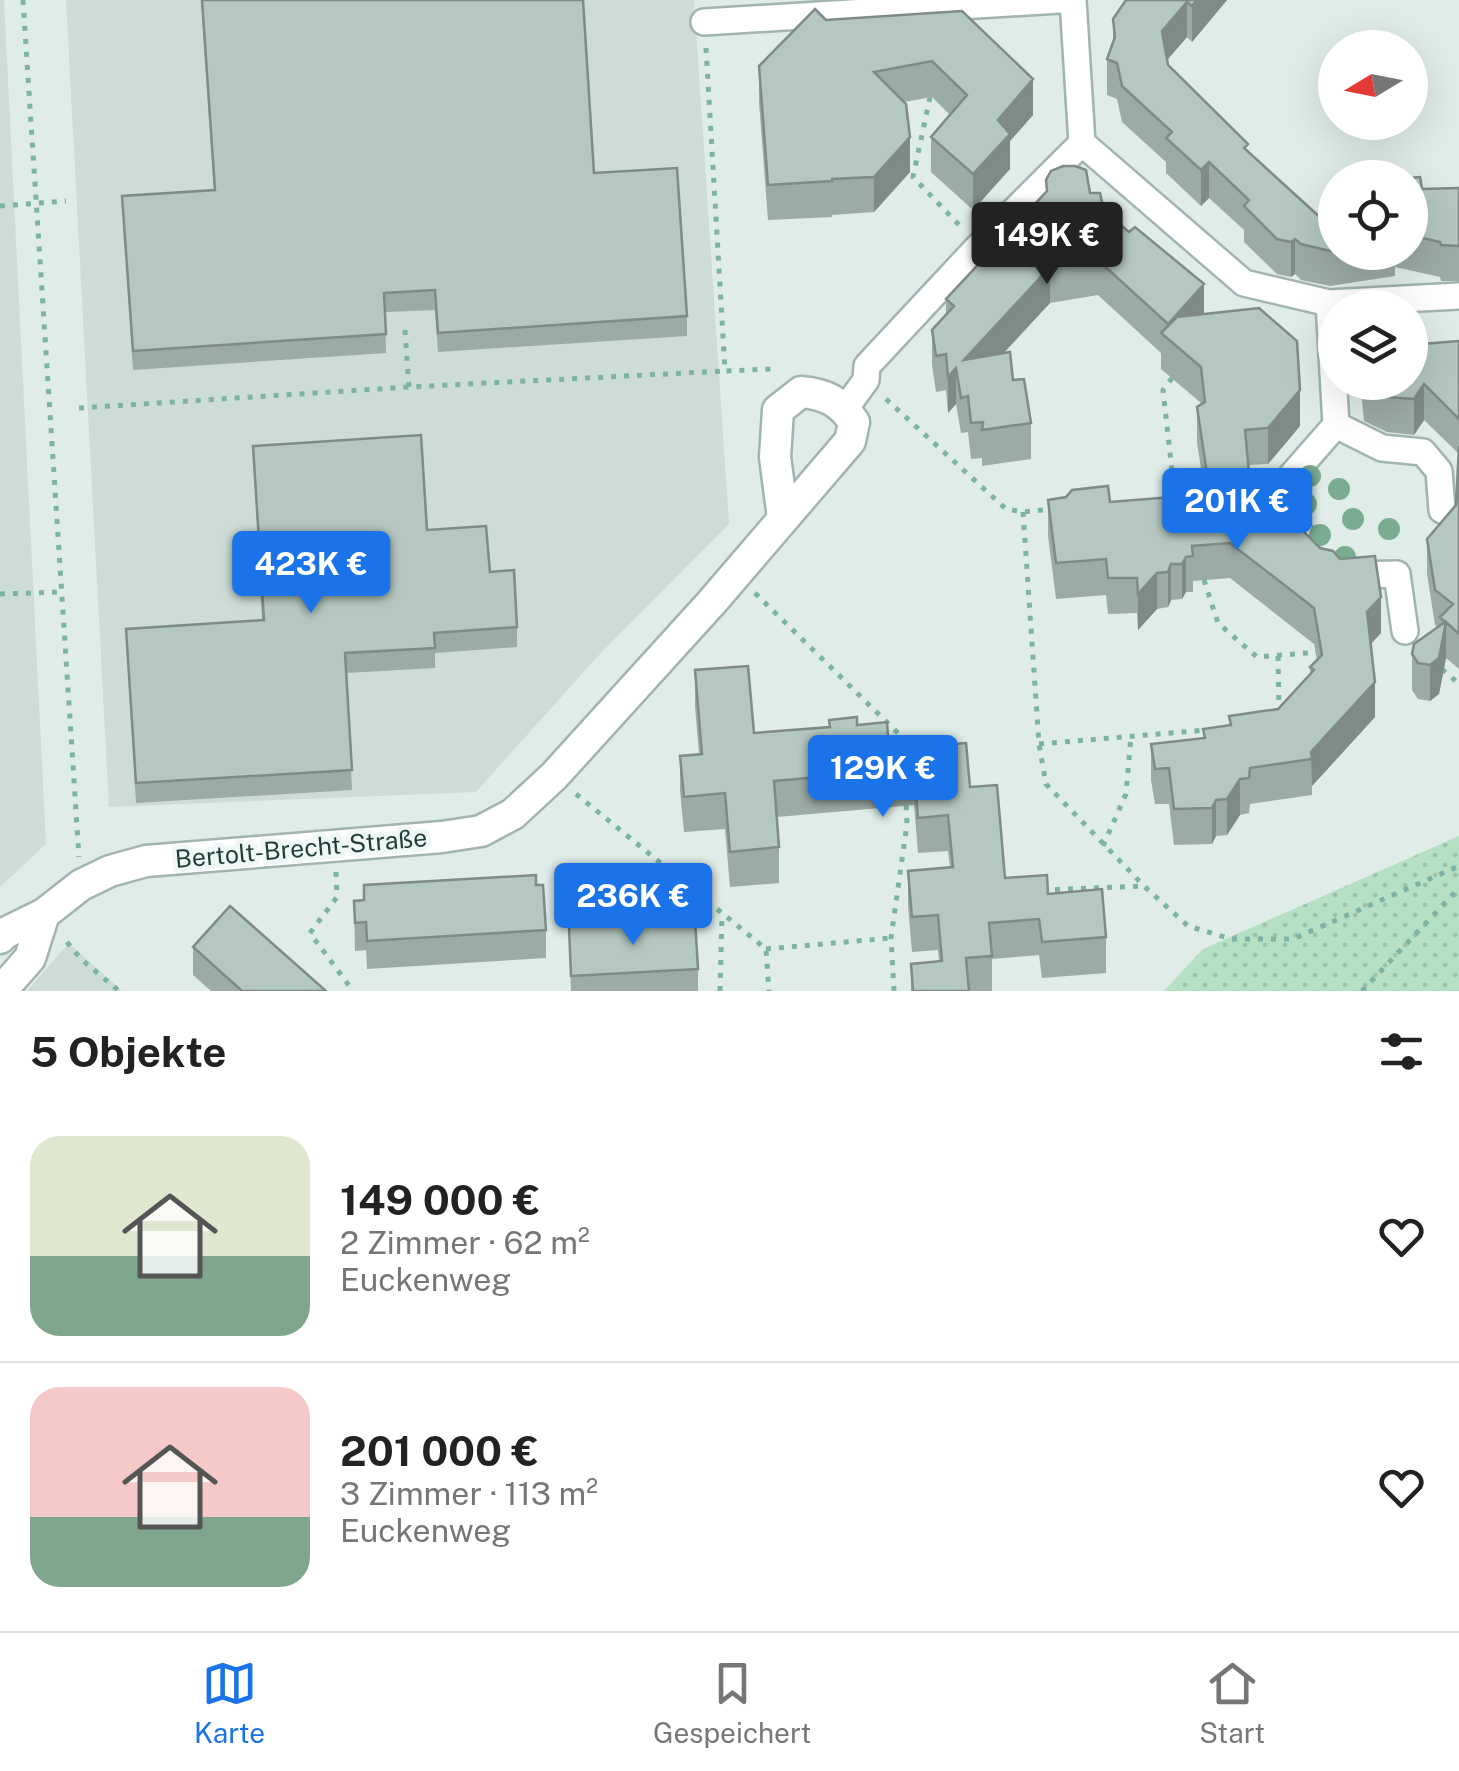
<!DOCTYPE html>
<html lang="de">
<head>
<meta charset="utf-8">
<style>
	body { margin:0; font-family:"Public Sans",sans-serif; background:#f6f6f6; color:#222; height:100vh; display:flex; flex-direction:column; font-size:38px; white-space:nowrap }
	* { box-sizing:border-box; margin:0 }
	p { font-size:32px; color:#767676 }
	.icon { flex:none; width:55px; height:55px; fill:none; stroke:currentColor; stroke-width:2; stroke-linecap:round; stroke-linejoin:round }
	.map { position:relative; height:991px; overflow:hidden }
	.drawer { display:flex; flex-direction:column; background:#fff; flex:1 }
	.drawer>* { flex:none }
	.needle { width:65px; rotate:260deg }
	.fabs { position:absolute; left:1318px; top:30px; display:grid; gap:20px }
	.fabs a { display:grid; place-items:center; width:110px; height:110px; border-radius:50%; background:#fff; box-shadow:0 10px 40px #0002; font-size:50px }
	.price { position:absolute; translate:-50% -85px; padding:0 22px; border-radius:10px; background:#1a73e8; color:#fff; font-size:32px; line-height:65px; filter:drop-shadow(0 2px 5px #0008) }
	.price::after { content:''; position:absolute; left:50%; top:60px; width:30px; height:22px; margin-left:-15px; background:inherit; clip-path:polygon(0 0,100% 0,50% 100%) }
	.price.active { background:#222; color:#fff }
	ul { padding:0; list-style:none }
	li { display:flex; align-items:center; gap:30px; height:250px; padding:0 30px }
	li+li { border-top:2px solid #e0e0e0 }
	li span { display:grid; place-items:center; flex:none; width:280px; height:200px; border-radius:30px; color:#555 }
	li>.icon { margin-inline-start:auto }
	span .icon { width:120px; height:120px; fill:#fffc; stroke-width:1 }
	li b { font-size:42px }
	h2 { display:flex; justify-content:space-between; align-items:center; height:120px; padding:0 30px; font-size:42px }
	.tab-bar { display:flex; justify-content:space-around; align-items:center; height:140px; border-top:2px solid #e0e0e0; background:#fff; font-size:28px; color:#767676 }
	.tab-bar a { display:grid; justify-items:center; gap:5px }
	.tab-bar .active { color:#1a73e8 }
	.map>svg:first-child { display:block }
	.built { fill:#cddcd6 }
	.grass { fill:url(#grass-dots) }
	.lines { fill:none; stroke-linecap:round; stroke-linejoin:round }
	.pedestrian-casing { stroke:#a1b4af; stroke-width:30 }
	.minor-casing { stroke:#a1b4af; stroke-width:35 }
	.path { stroke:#7cb3a5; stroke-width:5; stroke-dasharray:5 8; stroke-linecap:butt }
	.pedestrian { stroke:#fff; stroke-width:25 }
	.minor { stroke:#fff; stroke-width:30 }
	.tree { fill:#79ac91 }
	.wall { fill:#9baba5 }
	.shaded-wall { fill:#7e8b86 }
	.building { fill:#b4c7c0; stroke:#7e8b86; stroke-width:2.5 }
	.labels { text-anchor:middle; stroke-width:10; stroke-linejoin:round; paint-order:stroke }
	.street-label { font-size:25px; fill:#1e3e37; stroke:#f0f8f5 }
</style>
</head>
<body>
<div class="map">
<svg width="1459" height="991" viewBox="0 0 1459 991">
	<defs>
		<pattern id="grass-dots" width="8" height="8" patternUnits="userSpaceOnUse" patternTransform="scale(2.5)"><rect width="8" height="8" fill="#b6e0c3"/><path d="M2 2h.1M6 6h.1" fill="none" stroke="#9cc1a8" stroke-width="1.8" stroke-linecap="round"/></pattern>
	</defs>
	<rect width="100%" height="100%" fill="#dfece7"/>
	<path class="built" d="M 0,0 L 4,0 L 46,844 L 0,887 Z
		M 66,0 L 694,0 L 729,524 L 597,657 L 476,792 L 109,807 Z
		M 69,943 L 122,991 L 27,991 Z"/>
	<path class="grass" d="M 1459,836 L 1459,991 L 1164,991 L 1203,949 Z"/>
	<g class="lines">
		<defs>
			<path id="pedestrian" d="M 704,22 L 1060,0
				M 1082,143 L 1244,283 L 1329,303 L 1336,425 L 1278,491 L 1289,523 L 1307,540
				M 1329,303 L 1459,296
				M 845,409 L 866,380 L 867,366 L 978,247 L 1082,143 L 1073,0
				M 1336,425 L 1382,448 L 1423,452 L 1439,471 L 1442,510
				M 1347,571 L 1354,575 L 1397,574 L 1405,631"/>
			<path id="minor" d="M 0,938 L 5,933 L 44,914 L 81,885 L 110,871 L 146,861 L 442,837 L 481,831 L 513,814 L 554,776 L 712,602 L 850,441 L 854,422 C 840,401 825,394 801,392 L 778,410 L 775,457 L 783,518
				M 1,991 L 30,958 L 44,914"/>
		</defs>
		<use href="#pedestrian" class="pedestrian-casing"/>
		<use href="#minor" class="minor-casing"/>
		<path class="path" d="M 23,0 L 79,857
			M 706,48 L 725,371 L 772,369
			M 930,97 L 913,177 L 962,228
			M 0,206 L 66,201
			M 405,330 L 409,387
			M 1172,378 L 1163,390 L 1175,498
			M 886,399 L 1006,509 L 1023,512 L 1052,509
			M 79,408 L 409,387 L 725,371
			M 1023,512 L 1039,744 L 1046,784 L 1144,886 L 1188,926 L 1231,939 L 1293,939 L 1459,866
			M 1204,580 L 1218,623 L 1257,657 L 1320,652
			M 755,593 L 902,737 L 903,755
			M 0,594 L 61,592
			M 1278,656 L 1279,708
			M 1442,669 L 1459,684
			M 1039,744 L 1206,730
			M 576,794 L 766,949 L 769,991
			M 1103,846 L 1126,794 L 1131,736
			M 336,872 L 337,897 L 310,933 L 353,991
			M 1042,890 L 1144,886
			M 67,942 L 81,959 L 119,991
			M 766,949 L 891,938
			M 720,991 L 722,914
			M 894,991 L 891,938 L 907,824 L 906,801
			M 1362,991 L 1459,888"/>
		<use href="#pedestrian" class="pedestrian"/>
		<use href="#minor" class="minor"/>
	</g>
	<g class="tree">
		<circle cx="1310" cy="476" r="11"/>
		<circle cx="1339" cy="489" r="11"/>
		<circle cx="1306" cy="504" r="11"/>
		<circle cx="1353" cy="519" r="11"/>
		<circle cx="1389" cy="529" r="11"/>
		<circle cx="1320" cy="535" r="11"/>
		<circle cx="1345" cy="557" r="11"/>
	</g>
	<path class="wall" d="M 201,0 L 583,0 L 594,173 L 687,316 L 687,336 L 438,352 L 435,310 L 385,312 L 386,353 L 133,370 L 122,196 L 214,191 Z
		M 1126,0 L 1227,0 L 1192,42 L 1187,37 L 1167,60 L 1168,65 L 1248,151 L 1330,226 L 1330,193 L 1335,192 L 1335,252 L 1410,252 L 1410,178 L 1422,189 L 1459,188 L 1459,281 L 1441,281 L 1440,277 L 1395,267 L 1395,276 L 1330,286 L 1301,280 L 1295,274 L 1291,277 L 1277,274 L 1244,242 L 1244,230 L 1209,198 L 1201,206 L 1166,173 L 1166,162 L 1122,122 L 1117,99 L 1107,95 L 1107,59 L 1113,42 L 1113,19 Z
		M 962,11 L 1033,115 L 1010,141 L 1010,169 L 973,210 L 931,172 L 931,137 L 950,115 L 932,97 L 904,102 L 910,172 L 874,212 L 832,215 L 832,217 L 768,220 L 759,102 L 759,66 L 826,20 Z
		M 1046,180 L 1090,193 L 1104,211 L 1204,314 L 1300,426 L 1268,464 L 1248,465 L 1250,484 L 1306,534 L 1381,633 L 1371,644 L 1375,717 L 1312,786 L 1312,795 L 1250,804 L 1249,813 L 1240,815 L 1227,835 L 1216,836 L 1212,844 L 1174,845 L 1169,804 L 1155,804 L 1151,780 L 1151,744 L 1203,738 L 1203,729 L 1229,725 L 1229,716 L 1278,709 L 1310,674 L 1310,667 L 1317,660 L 1314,644 L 1230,578 L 1193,581 L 1193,592 L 1186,592 L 1182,599 L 1171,600 L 1168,607 L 1157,609 L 1138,630 L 1137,613 L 1108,614 L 1106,595 L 1056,599 L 1048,536 L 1048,500 L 1110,502 L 1205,494 L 1197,443 L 1197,407 L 1201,403 L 1161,369 L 1161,353 L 1098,295 L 1050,303 L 1004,353 L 1013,380 L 1031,423 L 1031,459 L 982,466 L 982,458 L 971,459 L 968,432 L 961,433 L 956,404 L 948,413 L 946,390 L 936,392 L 932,365 L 932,330 L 946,314 L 946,299 L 1046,192 Z
		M 1459,341 L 1459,669 L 1446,658 L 1439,694 L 1430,701 L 1418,699 L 1412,690 L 1412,654 L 1437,627 L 1435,625 L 1427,574 L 1427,539 L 1456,505 L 1459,454 L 1424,420 L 1414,435 L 1387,432 L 1364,421 L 1360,382 L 1410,382 Z
		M 253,446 L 427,530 L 490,572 L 517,627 L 517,647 L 435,653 L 435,668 L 346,673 L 352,790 L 136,803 L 126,629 L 262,620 Z
		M 695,670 L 754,733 L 857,725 L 889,749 L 970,787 L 1005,878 L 1048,894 L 1106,937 L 1106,973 L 1042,978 L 1039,955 L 992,959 L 992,991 L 911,991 L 911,964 L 939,961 L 938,950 L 912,952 L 908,906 L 908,871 L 950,867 L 948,851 L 918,853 L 914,805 L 777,817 L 779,847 L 779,883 L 730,887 L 725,829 L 684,832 L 680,791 L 680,756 L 699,754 L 695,706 Z
		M 536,885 L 546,930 L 546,958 L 367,969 L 366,950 L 355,951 L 354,901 Z
		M 569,927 L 698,969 L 698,991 L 571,991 Z
		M 193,947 L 326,991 L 211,991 L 193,975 Z"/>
	<path class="shaded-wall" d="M 1197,0 L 1227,0 L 1192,42 L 1192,6 Z
		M 1187,2 L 1187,37 L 1162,66 L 1162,31 Z
		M 1033,79 L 1033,115 L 1010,141 L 1010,169 L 973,210 L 973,174 L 998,120 Z
		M 910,137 L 910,172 L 874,212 L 874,177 Z
		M 1209,162 L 1209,198 L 1201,206 L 1201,170 Z
		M 1295,239 L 1295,274 L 1291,277 L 1291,242 Z
		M 1050,267 L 1050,303 L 964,395 L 964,360 Z
		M 1204,284 L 1204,319 L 1168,340 L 1168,324 Z
		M 956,368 L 956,404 L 948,413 L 948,377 Z
		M 1424,384 L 1424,420 L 1414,435 L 1414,399 Z
		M 1300,390 L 1300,426 L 1268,464 L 1268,428 Z
		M 1186,557 L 1186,592 L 1182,599 L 1182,564 Z
		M 1171,564 L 1171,600 L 1168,607 L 1168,572 Z
		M 1157,573 L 1157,609 L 1138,630 L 1138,594 Z
		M 1381,597 L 1381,633 L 1367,648 L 1367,612 Z
		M 1446,622 L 1446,658 L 1439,694 L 1430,701 L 1430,665 Z
		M 1375,682 L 1375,717 L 1312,786 L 1311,752 Z
		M 1240,779 L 1240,815 L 1227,835 L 1227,799 Z
		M 1216,800 L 1216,836 L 1212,844 L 1212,808 Z"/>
	<path class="building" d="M 202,0 L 583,0 L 594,173 L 677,168 L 687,316 L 438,333 L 435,290 L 384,293 L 386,334 L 133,351 L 122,196 L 215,190 Z
		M 1126,0 L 1197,0 L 1192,6 L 1187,2 L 1162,31 L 1168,65 L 1248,144 L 1244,148 L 1334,230 L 1330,193 L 1335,192 L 1335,250 L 1330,251 L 1301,244 L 1295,239 L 1291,242 L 1277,239 L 1244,206 L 1249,200 L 1209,162 L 1201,170 L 1166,138 L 1172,132 L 1122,86 L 1117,63 L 1107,59 L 1115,37 L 1113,19 Z
		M 815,9 L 826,20 L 962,11 L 1033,79 L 998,120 L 1010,134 L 973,174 L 931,137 L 967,95 L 932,61 L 874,72 L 906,104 L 910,137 L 874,177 L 832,179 L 832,181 L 768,185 L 759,66 Z
		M 1063,166 L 1075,166 L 1086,170 L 1090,193 L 1100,193 L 1104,211 L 1129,232 L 1135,227 L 1204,284 L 1168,324 L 1098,260 L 1050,267 L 964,360 L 1010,352 L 1013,380 L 1024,379 L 1031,423 L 982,430 L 983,422 L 971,423 L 968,396 L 961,398 L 956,368 L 948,377 L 946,354 L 936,356 L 932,330 L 954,306 L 946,299 L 1047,191 L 1046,180 L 1051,171 Z
		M 1420,177 L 1422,189 L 1459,188 L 1459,246 L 1441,245 L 1440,242 L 1410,235 L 1410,178 Z
		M 1259,308 L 1297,341 L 1300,390 L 1268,428 L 1245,430 L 1250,484 L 1270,494 L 1273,505 L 1293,522 L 1300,520 L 1306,525 L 1304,532 L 1320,548 L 1333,551 L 1340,559 L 1375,556 L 1381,597 L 1367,612 L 1375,682 L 1311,752 L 1312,759 L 1250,768 L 1249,778 L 1240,779 L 1227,799 L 1216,800 L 1212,808 L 1174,809 L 1169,768 L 1155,769 L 1151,744 L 1205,738 L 1203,729 L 1231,725 L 1229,716 L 1278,709 L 1314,670 L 1310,667 L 1322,655 L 1314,608 L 1230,543 L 1192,546 L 1193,556 L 1186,557 L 1182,564 L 1171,564 L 1168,572 L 1157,573 L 1138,594 L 1137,578 L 1108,578 L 1106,559 L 1056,563 L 1048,500 L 1066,497 L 1072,490 L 1108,486 L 1110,502 L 1210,494 L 1197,407 L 1205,402 L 1201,367 L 1161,333 L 1177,317 Z
		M 1459,341 L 1459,419 L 1424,384 L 1414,399 L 1387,397 L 1364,386 L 1364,382 L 1410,382 L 1410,345 Z
		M 421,435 L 427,530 L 486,526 L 490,572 L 514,570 L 517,627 L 434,633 L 435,648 L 345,653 L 352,770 L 136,783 L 126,629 L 264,620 L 253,446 Z
		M 1459,446 L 1459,634 L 1446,622 L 1439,658 L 1430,665 L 1418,663 L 1412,654 L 1414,644 L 1445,622 L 1440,617 L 1453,604 L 1435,590 L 1427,539 L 1456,505 Z
		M 748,666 L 754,733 L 830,727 L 829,720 L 857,717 L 857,725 L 887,722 L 889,749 L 966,743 L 970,787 L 997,785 L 1005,878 L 1047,875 L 1048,894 L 1102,889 L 1106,937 L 1042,942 L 1039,919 L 989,923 L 992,956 L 966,958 L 969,991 L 913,991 L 911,964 L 942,961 L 938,915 L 912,917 L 908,871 L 953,867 L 948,815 L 918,818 L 914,769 L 774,781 L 779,847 L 730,852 L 725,793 L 684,797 L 680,756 L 702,754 L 695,670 Z
		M 536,875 L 536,885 L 543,885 L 546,930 L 367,941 L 366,922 L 355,923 L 354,901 L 364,900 L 364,885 Z
		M 230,906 L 326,991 L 242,991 L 193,947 Z
		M 695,920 L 698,969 L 571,976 L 569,927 Z"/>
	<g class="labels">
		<g class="street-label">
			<text transform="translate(301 848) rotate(-5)" y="9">Bertolt-Brecht-Straße</text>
		</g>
	</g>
</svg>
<div class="fabs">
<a><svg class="needle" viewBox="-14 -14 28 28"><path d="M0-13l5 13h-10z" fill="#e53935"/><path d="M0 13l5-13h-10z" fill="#767676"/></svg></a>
<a><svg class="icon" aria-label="locate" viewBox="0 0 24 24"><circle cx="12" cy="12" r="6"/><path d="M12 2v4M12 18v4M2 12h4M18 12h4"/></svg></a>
<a><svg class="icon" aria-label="layers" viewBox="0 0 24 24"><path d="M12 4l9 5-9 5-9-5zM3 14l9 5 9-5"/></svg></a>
</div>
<b class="price active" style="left:1047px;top:287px">149K €</b>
<b class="price" style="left:1237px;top:553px">201K €</b>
<b class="price" style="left:311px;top:616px">423K €</b>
<b class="price" style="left:883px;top:820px">129K €</b>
<b class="price" style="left:633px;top:948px">236K €</b>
</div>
<section class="drawer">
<h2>5 Objekte<svg class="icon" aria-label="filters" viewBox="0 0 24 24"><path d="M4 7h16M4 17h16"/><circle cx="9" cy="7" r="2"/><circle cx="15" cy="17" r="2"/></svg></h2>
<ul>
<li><span style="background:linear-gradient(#dfe7d0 60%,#7fa58c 0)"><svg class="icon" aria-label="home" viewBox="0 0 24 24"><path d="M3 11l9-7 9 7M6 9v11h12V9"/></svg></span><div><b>149 000 €</b><p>2 Zimmer · 62 m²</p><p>Euckenweg</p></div><svg class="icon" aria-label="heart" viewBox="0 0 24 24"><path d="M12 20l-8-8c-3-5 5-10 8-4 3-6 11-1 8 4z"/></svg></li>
<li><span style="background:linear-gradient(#f6c9c9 65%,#7fa58c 0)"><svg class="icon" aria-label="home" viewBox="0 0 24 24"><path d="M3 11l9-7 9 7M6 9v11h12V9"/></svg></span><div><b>201 000 €</b><p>3 Zimmer · 113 m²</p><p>Euckenweg</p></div><svg class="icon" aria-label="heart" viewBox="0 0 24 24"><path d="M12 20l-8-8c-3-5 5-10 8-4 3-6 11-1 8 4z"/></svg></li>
</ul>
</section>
<nav class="tab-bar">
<a class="active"><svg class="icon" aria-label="map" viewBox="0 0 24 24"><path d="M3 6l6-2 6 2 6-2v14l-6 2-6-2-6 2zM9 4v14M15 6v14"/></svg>Karte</a>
<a><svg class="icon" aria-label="saved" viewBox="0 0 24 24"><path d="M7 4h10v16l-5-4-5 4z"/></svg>Gespeichert</a>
<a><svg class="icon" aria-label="home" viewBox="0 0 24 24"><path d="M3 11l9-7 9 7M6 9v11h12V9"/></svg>Start</a>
</nav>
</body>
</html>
